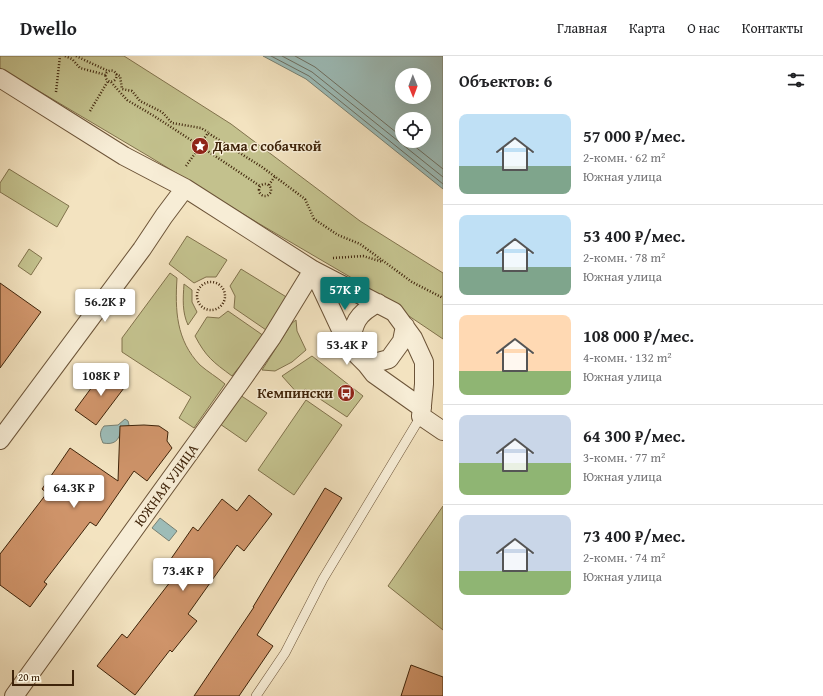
<!DOCTYPE html>
<html lang="ru">
<head>
<meta charset="utf-8">
<style>
	body { margin:0; font-family:"Gentium Book Plus",serif; background:#f2f2f2; color:#202124; height:100vh; display:flex; flex-direction:column; font-size:15px; white-space:nowrap }
	* { box-sizing:border-box; margin:0 }
	p { font-size:13px; color:#757577 }
	.icon { flex:none; width:22px; height:22px; fill:none; stroke:currentColor; stroke-width:2; stroke-linecap:round; stroke-linejoin:round }
	.map { position:relative; flex:1; overflow:hidden }
	.side { display:flex; flex-direction:column; background:#fff; width:380px }
	.side>* { flex:none }
	.needle { width:26px; rotate:179deg }
	.fabs { position:absolute; left:395px; top:12px; display:grid; gap:8px }
	.fabs a { display:grid; place-items:center; width:36px; height:36px; border-radius:50%; background:#fff; box-shadow:0 4px 16px #0002; font-size:20px }
	.scale { position:absolute; left:12px; bottom:10px; width:62px; box-sizing:border-box; padding-left:4px; border:2px solid #3f240a; border-top:0; font-size:11px; line-height:14px; white-space:nowrap; color:#3f240a; -webkit-text-stroke:3px #f7edd6; paint-order:stroke }
	.price { position:absolute; translate:-50% -34px; padding:0 9px; border-radius:4px; background:#fff; color:#222; font-size:13px; line-height:26px; filter:drop-shadow(0 1px 2px #0008) }
	.price::after { content:''; position:absolute; left:50%; top:24px; width:12px; height:9px; margin-left:-6px; background:inherit; clip-path:polygon(0 0,100% 0,50% 100%) }
	.price.current { background:#0f766e; color:#fff }
	ul { padding:0; list-style:none }
	li { display:flex; align-items:center; gap:12px; height:100px; padding:0 16px }
	li+li { border-top:1px solid #e0e0e0 }
	li span { display:grid; place-items:center; flex:none; width:112px; height:80px; border-radius:8px; color:#555 }
	li>.icon { margin-inline-start:auto }
	span .icon { width:48px; height:48px; fill:#fffc; stroke-width:1 }
	li b { font-size:17px }
	h2 { display:flex; justify-content:space-between; align-items:center; height:48px; padding:0 16px; font-size:17px }
	header { display:flex; align-items:center; gap:24px; box-sizing:border-box; height:56px; padding:0 20px; background:#fff; border-bottom:1px solid #e0e0e0 }
	header strong { font-size:19px }
	nav { display:flex; gap:22px; margin-inline-start:auto; font-size:14px }
	main { display:flex; flex:1; min-height:0 }
	.map>svg:first-child { display:block }
	.green { fill:#c3c18d; stroke:#81724c }
	.water { fill:#9dbdb9; stroke:#778073; fill-rule:evenodd }
	.lines { fill:none; stroke-linecap:round; stroke-linejoin:round }
	.shore { stroke:#6e7062; stroke-width:1 }
	.building { fill:#cf946a; stroke:#3f240a }
	.service-casing { stroke:#6c5438; stroke-width:10 }
	.minor-casing { stroke:#6c5438; stroke-width:20 }
	.path { stroke:#3f240a; stroke-width:2.5; stroke-dasharray:1 2; stroke-linecap:butt }
	.service { stroke:#f7edd6; stroke-width:9 }
	.minor { stroke:#f7edd6; stroke-width:18 }
	.labels { text-anchor:middle; stroke-width:3; stroke-linejoin:round; paint-order:stroke }
	.poi-label { font-size:14px; font-weight:bold; fill:#3f240a; stroke:#f7edd6; text-anchor:start }
	.street-label { font-size:14px; fill:#3f240a; stroke:#f7edd6 }
</style>
</head>
<body>
<header>
<strong>Dwello</strong>
<nav><a>Главная</a><a>Карта</a><a>О нас</a><a>Контакты</a></nav>
</header>
<main>
<div class="map">
<svg width="443" height="640" viewBox="0 0 443 640">
	<rect width="100%" height="100%" fill="#f3e3c0"/>
	<filter id="stains"><feTurbulence type="fractalNoise" baseFrequency=".005" numOctaves="4"/><feColorMatrix values="0 0 0 0 .2 0 0 0 0 .09 0 0 0 0 .02 0 0 0 .5 -.17"/></filter>
	<radialGradient id="worn" r=".72"><stop offset=".6" stop-color="#630" stop-opacity="0"/><stop offset="1" stop-color="#630" stop-opacity=".3"/></radialGradient>
	<path class="green" d="M 0,0 L 124,0 L 231,68 L 360,165 L 443,217 L 443,283 L 357,225 L 258,167 L 150,101 L 0,12 Z
		M 9,113 L 69,150 L 57,171 L 0,136 L 0,127 Z
		M 187,180 L 227,204 L 216,221 L 206,221 L 194,227 L 169,208 Z
		M 29,193 L 42,202 L 31,219 L 18,210 Z
		M 241,213 L 288,242 L 269,276 L 234,252 L 235,240 L 230,230 Z
		M 170,217 L 177,222 C 175,254 176,284 200,309 C 208,316 217,321 225,328 L 194,372 L 179,362 L 191,341 L 122,296 L 122,282 Z
		M 184,228 L 192,234 L 192,246 L 197,256 L 188,269 C 182,256 183,243 184,228 Z
		M 228,255 L 264,280 L 232,320 C 213,306 206,301 195,280 L 207,261 L 219,262 Z
		M 296,264 L 297,275 L 306,294 L 292,306 L 275,315 L 262,314 L 292,267 Z
		M 312,300 L 363,340 L 347,361 L 305,333 L 299,339 L 282,320 Z
		M 240,339 L 267,357 L 246,386 L 220,368 Z
		M 306,344 L 342,369 L 294,439 L 258,414 Z
		M 443,450 L 443,574 L 388,530 Z"/>
	<path class="water" d="M 263,0 L 443,0 L 443,133 L 306,23 ZM 402,19 L 424,19 L 424,41 L 402,41 ZM 402,63 L 424,63 L 424,85 L 402,85 Z
		M 125,363 L 128,365 L 129,369 L 121,374 C 119,385 114,389 103,387 C 100,380 99,376 104,370 L 118,369 Z
		M 160,462 L 177,475 L 169,485 L 152,472 Z"/>
	<g class="lines">
		<path class="shore" d="M 271,0 L 309,20 L 443,128
			M 282,0 L 312,16 L 443,121
			M 295,0 L 315,11 L 402,81
			M 408,85 L 443,113"/>
	</g>
	<path class="building" d="M 0,227 L 41,256 L 0,312 Z
		M 106,312 L 127,328 L 96,369 L 75,354 Z
		M 144,369 L 159,370 L 168,376 L 167,385 L 172,392 L 147,425 L 134,415 L 96,470 L 90,466 L 44,526 L 47,528 L 30,551 L 0,529 L 0,498 L 47,437 L 42,433 L 70,392 L 118,425 L 120,370 Z
		M 325,432 L 342,442 L 257,579 L 273,590 L 239,640 L 194,640 L 254,551 L 253,551 Z
		M 249,439 L 272,458 L 244,495 L 237,489 L 188,558 L 197,565 L 172,596 L 170,594 L 135,639 L 97,610 L 122,578 L 127,582 L 177,517 L 166,510 L 193,471 L 198,475 L 222,443 L 237,455 Z
		M 411,609 L 443,621 L 443,640 L 401,640 Z"/>
	<g class="lines">
		<defs>
			<path id="service" d="M 256,640 L 285,597 L 323,523 L 421,360"/>
			<path id="minor" d="M 0,22 L 124,100 L 185,132 L 313,214 L 394,256 L 413,282 L 424,306 L 424,328 L 421,360 L 443,375
				M 313,214 L 349,291 L 367,309 L 374,318 L 422,352
				M 349,291 C 354,267 356,258 378,247
				M 367,309 L 389,303 L 402,285 L 405,270
				M 0,384 L 142,193 L 164,160 L 185,132
				M 14,640 L 239,328 L 272,281 L 313,214"/>
		</defs>
		<use href="#service" class="service-casing"/>
		<use href="#minor" class="minor-casing"/>
		<path class="path" d="M 65,0 L 72,3 L 80,12 L 106,19
			M 76,0 L 108,15
			M105.5 20a5.5 5.5 0 1 1 11 0a5.5 5.5 0 1 1-11 0Z
			M 116,18 L 120,20 L 122,33 L 132,35 L 140,45 L 162,56 L 172,67 L 201,72 L 208,76
			M 111,26 L 127,44 L 154,60 L 194,86
			M 56,36 L 60,0
			M 90,55 L 108,25
			M193 90a7 7 0 1 1 14 0a7 7 0 1 1-14 0Z
			M 203,84 L 208,77 L 262,111 L 305,143 L 314,163 L 338,179 L 360,188 L 412,226 L 443,242
			M 206,94 L 260,130
			M 186,110 L 196,96
			M259 134a6 6 0 1 1 12 0a6 6 0 1 1-12 0Z
			M 269,129 L 275,120
			M 333,202 L 363,200 L 383,206
			M197 240a14 14 0 1 1 28 0a14 14 0 1 1-28 0Z"/>
		<use href="#service" class="service"/>
		<use href="#minor" class="minor"/>
	</g>
	<defs>
		<symbol id="sight-disc" viewBox="-11 -11 22 22"><circle r="9.5" fill="#8f2418" stroke="#f7edd6"/><path d="M0-6L1.8-2.2L6-1.7L2.9 1.2L3.7 5.4L0 3.3L-3.7 5.4L-2.9 1.2L-6-1.7L-1.8-2.2Z" fill="#fff"/></symbol>
		<symbol id="bus-disc" viewBox="-11 -11 22 22"><circle r="9.5" fill="#8f2418" stroke="#f7edd6"/><path d="M-5-6H5V4H4V6H2V4H-2V6H-4V4H-5ZM-3.5-4V0h7V-4ZM-3.5 1.2v1.5H-2V1.2ZM2 1.2v1.5H3.5V1.2Z" fill="#fff"/></symbol>
	</defs>
	<g fill-rule="evenodd">
		<use href="#sight-disc" x="190" y="80" width="20" height="20"/>
		<use href="#bus-disc" x="336" y="327" width="20" height="20"/>
	</g>
	<g class="labels">
		<g class="poi-label">
			<text x="213" y="95">Дама с собачкой</text>
			<text x="333" y="342" text-anchor="end">Кемпински</text>
		</g>
		<g class="street-label">
			<text transform="translate(166 429) rotate(-54)" y="5">ЮЖНАЯ УЛИЦА</text>
		</g>
	</g>
	<rect width="100%" height="100%" filter="url(#stains)"/>
	<rect width="100%" height="100%" fill="url(#worn)"/>
</svg>
<div class="fabs">
<a><svg class="needle" viewBox="-14 -14 28 28"><path d="M0-13l5 13h-10z" fill="#e53935"/><path d="M0 13l5-13h-10z" fill="#757577"/></svg></a>
<a><svg class="icon" aria-label="locate" viewBox="0 0 24 24"><circle cx="12" cy="12" r="6"/><path d="M12 2v4M12 18v4M2 12h4M18 12h4"/></svg></a>
</div>
<div class="scale">20 m</div>
<b class="price current" style="left:345px;top:255px">57K ₽</b>
<b class="price" style="left:105px;top:267px">56.2K ₽</b>
<b class="price" style="left:347px;top:310px">53.4K ₽</b>
<b class="price" style="left:101px;top:341px">108K ₽</b>
<b class="price" style="left:74px;top:453px">64.3K ₽</b>
<b class="price" style="left:183px;top:536px">73.4K ₽</b>
</div>
<section class="side">
<h2>Объектов: 6<svg class="icon" aria-label="filters" viewBox="0 0 24 24"><path d="M4 7h16M4 17h16"/><circle cx="9" cy="7" r="2"/><circle cx="15" cy="17" r="2"/></svg></h2>
<ul>
<li><span style="background:linear-gradient(#bfe0f5 65%,#7fa58c 0)"><svg class="icon" aria-label="home" viewBox="0 0 24 24"><path d="M3 11l9-7 9 7M6 9v11h12V9"/></svg></span><div><b>57 000 ₽/мес.</b><p>2-комн. · 62 m²</p><p>Южная улица</p></div></li>
<li><span style="background:linear-gradient(#bfe0f5 65%,#7fa58c 0)"><svg class="icon" aria-label="home" viewBox="0 0 24 24"><path d="M3 11l9-7 9 7M6 9v11h12V9"/></svg></span><div><b>53 400 ₽/мес.</b><p>2-комн. · 78 m²</p><p>Южная улица</p></div></li>
<li><span style="background:linear-gradient(#ffd9b3 70%,#8fb573 0)"><svg class="icon" aria-label="home" viewBox="0 0 24 24"><path d="M3 11l9-7 9 7M6 9v11h12V9"/></svg></span><div><b>108 000 ₽/мес.</b><p>4-комн. · 132 m²</p><p>Южная улица</p></div></li>
<li><span style="background:linear-gradient(#c9d6e8 60%,#8fb573 0)"><svg class="icon" aria-label="home" viewBox="0 0 24 24"><path d="M3 11l9-7 9 7M6 9v11h12V9"/></svg></span><div><b>64 300 ₽/мес.</b><p>3-комн. · 77 m²</p><p>Южная улица</p></div></li>
<li><span style="background:linear-gradient(#c9d6e8 70%,#8fb573 0)"><svg class="icon" aria-label="home" viewBox="0 0 24 24"><path d="M3 11l9-7 9 7M6 9v11h12V9"/></svg></span><div><b>73 400 ₽/мес.</b><p>2-комн. · 74 m²</p><p>Южная улица</p></div></li>
</ul>
</section>
</main>
</body>
</html>
